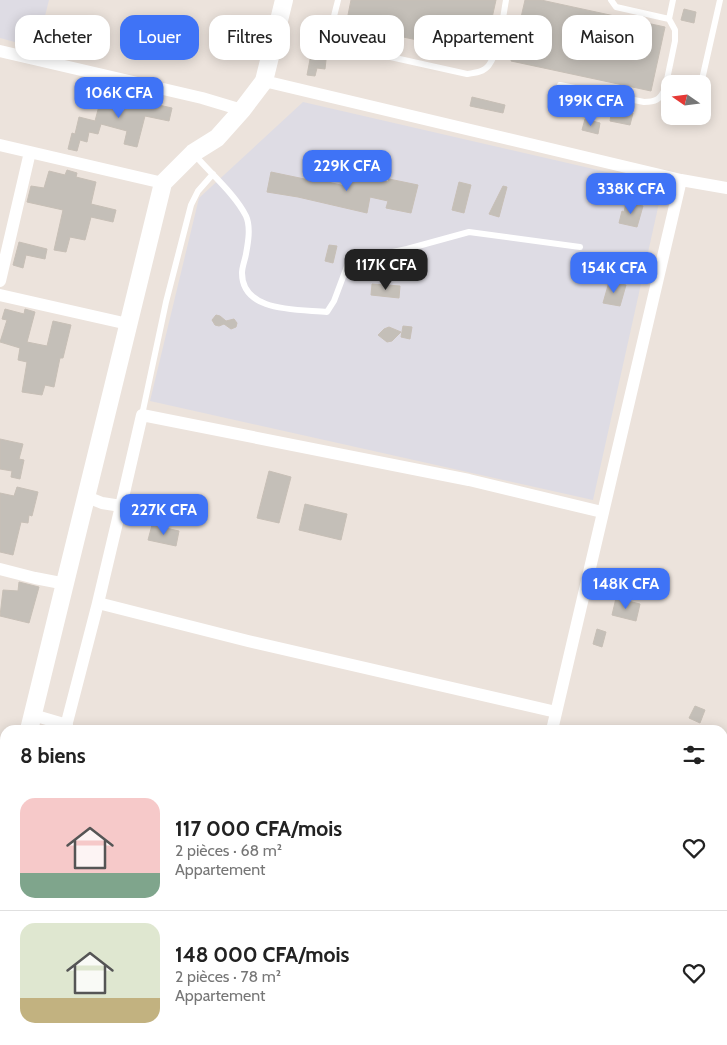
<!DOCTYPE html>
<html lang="fr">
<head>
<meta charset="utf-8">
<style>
	body { margin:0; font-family:Cabin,sans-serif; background:#f2f2f2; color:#222; height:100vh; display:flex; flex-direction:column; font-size:19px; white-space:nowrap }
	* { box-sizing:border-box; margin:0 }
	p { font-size:16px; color:#767676 }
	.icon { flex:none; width:28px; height:28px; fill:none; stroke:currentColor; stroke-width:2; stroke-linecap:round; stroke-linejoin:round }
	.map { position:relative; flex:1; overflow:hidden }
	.sheet { position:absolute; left:0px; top:725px; width:728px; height:320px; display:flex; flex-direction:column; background:#fff; border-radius:15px 15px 0 0; box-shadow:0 2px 12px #0003 }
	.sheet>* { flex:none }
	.guide { position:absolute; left:15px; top:15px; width:698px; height:45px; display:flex; gap:10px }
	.needle { width:32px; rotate:284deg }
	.tools { position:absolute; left:661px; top:75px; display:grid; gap:10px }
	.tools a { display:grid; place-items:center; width:50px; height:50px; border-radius:10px; background:#fff; box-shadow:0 2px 12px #0003; font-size:25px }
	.price { position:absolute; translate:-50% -42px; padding:0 11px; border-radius:10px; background:#3f73f6; color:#fff; font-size:16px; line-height:32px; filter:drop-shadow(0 1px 2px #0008) }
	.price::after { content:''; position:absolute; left:50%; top:30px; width:15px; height:11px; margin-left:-8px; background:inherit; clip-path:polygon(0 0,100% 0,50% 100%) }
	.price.on { background:#222; color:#fff }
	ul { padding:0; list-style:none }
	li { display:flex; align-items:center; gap:15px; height:125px; padding:0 20px }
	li+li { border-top:1px solid #e0e0e0 }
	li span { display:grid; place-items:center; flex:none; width:140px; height:100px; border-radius:15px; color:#555 }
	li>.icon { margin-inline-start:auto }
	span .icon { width:60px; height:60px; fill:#fffc; stroke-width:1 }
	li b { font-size:21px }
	h2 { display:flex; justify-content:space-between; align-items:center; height:60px; padding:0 20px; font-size:21px }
	.chip { padding:0 18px; border-radius:15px; background:#fff; box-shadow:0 2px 12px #0003; font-size:18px; line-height:45px }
	.chip.on { background:#3f73f6; color:#fff }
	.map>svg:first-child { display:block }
	.industrial { fill:#dedce4 }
	.building { fill:#c4bfb8; stroke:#c7bfb6 }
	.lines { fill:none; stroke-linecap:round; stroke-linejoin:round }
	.lane { stroke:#fff; stroke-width:6 }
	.street { stroke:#fff; stroke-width:12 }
	.secondary { stroke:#fff; stroke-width:18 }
</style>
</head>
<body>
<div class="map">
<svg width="727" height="1045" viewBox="0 0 727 1045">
	<rect width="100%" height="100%" fill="#ece3dc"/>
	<path class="industrial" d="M 0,0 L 49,0 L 37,48 L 0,38 Z
		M 303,102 L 663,185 L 593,500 L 150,401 L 199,198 Z"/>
	<path class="building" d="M 351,0 L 496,0 L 484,54 L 346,25 Z
		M 525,0 L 541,0 L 665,27 L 651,91 L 511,61 Z
		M 684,9 L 696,12 L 694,23 L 681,20 Z
		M 313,44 L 321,46 L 319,59 L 326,60 L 325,69 L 317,68 L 315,76 L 307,75 Z
		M 103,91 L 112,93 L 111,96 L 120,98 L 120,99 L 149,106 L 150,103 L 172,108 L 169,121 L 145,116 L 137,147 L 124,144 L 127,131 L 101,124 L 98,134 L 89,132 L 87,142 L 80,140 L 77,151 L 68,149 L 72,133 L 75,134 L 79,117 L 95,121 Z
		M 472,97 L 505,105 L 503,113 L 470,106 Z
		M 612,109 L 633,113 L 630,125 L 610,121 Z
		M 585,119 L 600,123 L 598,134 L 582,130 Z
		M 67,170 L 77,173 L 76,177 L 96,182 L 91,204 L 116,210 L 113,222 L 91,217 L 85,240 L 70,237 L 66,252 L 54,250 L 63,210 L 27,202 L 31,186 L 44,188 L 49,171 L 65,175 Z
		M 352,171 L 372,175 L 371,178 L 388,182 L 389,179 L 418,185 L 411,213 L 386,208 L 388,201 L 370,197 L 367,213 L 298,197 L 267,192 L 271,172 L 314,181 L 315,179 L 349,187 Z
		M 459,182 L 471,185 L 464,213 L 452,210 Z
		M 503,186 L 507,187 L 499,217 L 489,214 Z
		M 626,203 L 643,206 L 637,227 L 619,223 L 622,211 L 624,212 Z
		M 19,242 L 47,249 L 45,259 L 26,255 L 23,268 L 13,265 Z
		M 329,245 L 337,246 L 333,263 L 325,261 Z
		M 609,282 L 626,285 L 620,306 L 603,303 Z
		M 372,284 L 400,286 L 399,298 L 371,295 Z
		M 5,309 L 24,314 L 25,309 L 35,312 L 27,342 L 47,346 L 53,321 L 71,325 L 63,358 L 60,358 L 54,387 L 45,385 L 42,395 L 22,392 L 27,362 L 18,360 L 20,348 L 0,342 L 7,320 L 2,319 Z
		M 216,315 L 220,316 L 226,321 L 234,319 L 237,323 L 236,327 L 231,329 L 224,324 L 219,326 L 215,325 L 212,320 Z
		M 403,326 L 412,327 L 410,339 L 401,337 Z
		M 389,327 L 401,332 L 392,341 L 387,342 L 378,335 L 384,329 Z
		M 0,439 L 23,444 L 19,459 L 24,460 L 20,479 L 11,477 L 12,471 L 0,469 Z
		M 269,471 L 291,477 L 279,523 L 257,518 Z
		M 17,487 L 38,492 L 32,516 L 29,515 L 28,523 L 21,522 L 13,555 L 0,552 L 0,493 L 14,496 Z
		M 305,504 L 347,514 L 341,540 L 299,530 Z
		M 152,525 L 179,531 L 176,546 L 148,540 Z
		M 19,582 L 39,587 L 29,623 L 0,616 L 3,590 L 18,591 Z
		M 616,598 L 640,604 L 636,621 L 612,615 Z
		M 597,629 L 606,632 L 602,647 L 593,644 Z
		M 695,706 L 705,710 L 700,723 L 689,718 Z"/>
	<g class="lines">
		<path class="lane" d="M 338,0 C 334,18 327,31 341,46 L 467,74 C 475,73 484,72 489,65 C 499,52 503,17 506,0
			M 611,0 L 616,7 L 669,19
			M 701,84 L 720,0
			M 560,85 L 644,102 C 655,102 660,100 665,89 L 675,41 L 675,30 L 669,19 L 673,0
			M 194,154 C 210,173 235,194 246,216 C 251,227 248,243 246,254 C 245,260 242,267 242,273 C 242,313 299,309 327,312 L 334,301 L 349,261 L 407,249 L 469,232 L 580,247
			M 142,415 L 166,302 L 191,205 L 198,191 L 213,174"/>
		<path class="street" d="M 0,51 L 202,98 L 242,110
			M 264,81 L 681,180 L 727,188
			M 0,145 L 163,183
			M 0,281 L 30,152
			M 0,295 L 128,324
			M 87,497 L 102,503 L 121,506 L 142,415 L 469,480 L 602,512
			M 121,506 L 98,603 L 248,641 L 556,712
			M 0,569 L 35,578 L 66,584
			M 33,715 L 67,725
			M 65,730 L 98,603
			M 552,730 L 681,180"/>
		<path class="secondary" d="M 29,730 L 163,183 L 193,153 L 217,138 L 242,110 L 264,81 L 284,0
			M 0,831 L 5,826
			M 0,877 L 5,875
			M 722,1037 L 727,1037"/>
	</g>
</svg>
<div class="tools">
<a><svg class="needle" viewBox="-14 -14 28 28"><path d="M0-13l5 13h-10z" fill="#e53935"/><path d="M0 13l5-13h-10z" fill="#767676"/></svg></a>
</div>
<b class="price" style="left:119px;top:119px">106K CFA</b>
<b class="price" style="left:591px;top:127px">199K CFA</b>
<b class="price" style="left:347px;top:192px">229K CFA</b>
<b class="price" style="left:631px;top:215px">338K CFA</b>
<b class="price on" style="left:386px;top:291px">117K CFA</b>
<b class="price" style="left:614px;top:294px">154K CFA</b>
<b class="price" style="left:164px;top:536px">227K CFA</b>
<b class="price" style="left:626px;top:610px">148K CFA</b>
<div class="guide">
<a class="chip">Acheter</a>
<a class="chip on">Louer</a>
<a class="chip">Filtres</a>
<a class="chip">Nouveau</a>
<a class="chip">Appartement</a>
<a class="chip">Maison</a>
</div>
<section class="sheet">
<h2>8 biens<svg class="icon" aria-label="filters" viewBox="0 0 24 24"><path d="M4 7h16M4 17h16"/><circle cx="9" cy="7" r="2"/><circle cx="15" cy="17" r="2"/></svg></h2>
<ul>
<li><span style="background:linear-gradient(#f6c9c9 75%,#7fa58c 0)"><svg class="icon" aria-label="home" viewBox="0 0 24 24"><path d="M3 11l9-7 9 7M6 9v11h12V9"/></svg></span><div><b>117 000 CFA/mois</b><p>2 pièces · 68 m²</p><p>Appartement</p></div><svg class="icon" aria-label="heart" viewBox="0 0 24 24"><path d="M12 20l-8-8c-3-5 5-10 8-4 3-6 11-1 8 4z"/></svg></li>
<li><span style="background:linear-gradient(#dfe7d0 75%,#c2b280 0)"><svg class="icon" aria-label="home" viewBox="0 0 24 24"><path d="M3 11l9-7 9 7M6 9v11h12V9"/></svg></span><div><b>148 000 CFA/mois</b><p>2 pièces · 78 m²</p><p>Appartement</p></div><svg class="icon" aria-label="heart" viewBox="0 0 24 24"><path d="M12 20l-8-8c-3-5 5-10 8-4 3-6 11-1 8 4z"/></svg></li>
</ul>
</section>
</div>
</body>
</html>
